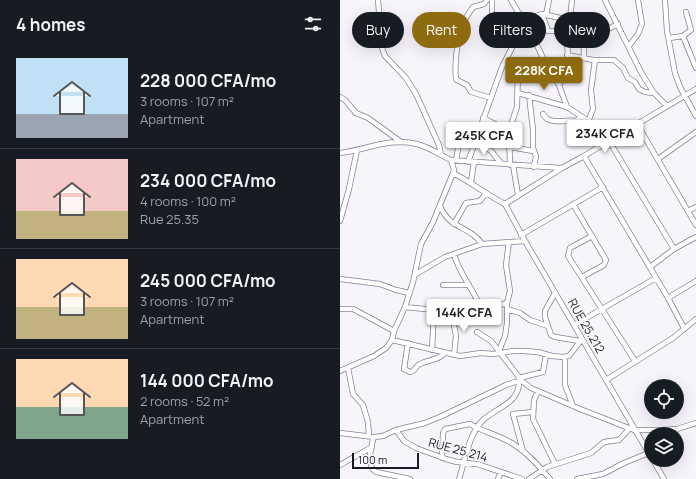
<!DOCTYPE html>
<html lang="en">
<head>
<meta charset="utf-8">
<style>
	body { margin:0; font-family:Manrope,sans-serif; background:#242831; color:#f1f3f6; height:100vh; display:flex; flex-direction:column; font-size:15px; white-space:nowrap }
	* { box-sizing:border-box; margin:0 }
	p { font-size:13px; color:#9ea1a6 }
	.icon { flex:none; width:22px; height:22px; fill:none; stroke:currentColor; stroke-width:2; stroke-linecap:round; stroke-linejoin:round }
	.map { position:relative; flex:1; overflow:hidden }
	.drawer { display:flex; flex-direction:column; background:#171b24; width:340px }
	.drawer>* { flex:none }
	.banner { position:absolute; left:12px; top:12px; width:284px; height:36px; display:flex; gap:8px }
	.buttons { position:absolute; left:304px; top:379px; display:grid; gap:8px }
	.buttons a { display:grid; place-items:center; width:40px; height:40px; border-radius:50%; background:#171b24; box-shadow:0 4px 16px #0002; font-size:20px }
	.scale { position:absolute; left:12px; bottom:10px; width:67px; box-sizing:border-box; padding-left:4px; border:2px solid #1b1923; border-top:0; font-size:11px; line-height:14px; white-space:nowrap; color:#1b1923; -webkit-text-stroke:3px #f7f5fb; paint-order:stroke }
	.price { position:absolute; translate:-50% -34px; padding:0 9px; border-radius:4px; background:#fff; color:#222; font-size:13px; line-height:26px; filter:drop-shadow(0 1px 2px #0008) }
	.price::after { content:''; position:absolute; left:50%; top:24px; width:12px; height:9px; margin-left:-6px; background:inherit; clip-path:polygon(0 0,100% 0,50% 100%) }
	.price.active { background:#8f6b10; color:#fff }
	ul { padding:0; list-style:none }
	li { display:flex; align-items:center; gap:12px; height:100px; padding:0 16px }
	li+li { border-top:1px solid #363941 }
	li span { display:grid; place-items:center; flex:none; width:112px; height:80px; border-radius:0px; color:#555 }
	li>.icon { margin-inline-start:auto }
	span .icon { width:48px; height:48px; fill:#fffc; stroke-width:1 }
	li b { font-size:17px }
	h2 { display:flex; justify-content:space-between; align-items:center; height:48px; padding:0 16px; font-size:17px }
	.tag { padding:0 14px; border-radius:18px; background:#171b24; box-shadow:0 4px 16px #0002; font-size:14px; line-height:36px }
	.tag.active { background:#8f6b10; color:#fff }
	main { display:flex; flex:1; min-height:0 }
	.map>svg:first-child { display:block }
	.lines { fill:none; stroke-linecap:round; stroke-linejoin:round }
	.minor-casing { stroke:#867f99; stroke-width:6 }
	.minor { stroke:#fff; stroke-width:4.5 }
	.labels { text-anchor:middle; stroke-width:3; stroke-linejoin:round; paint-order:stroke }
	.street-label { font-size:12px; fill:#1b1923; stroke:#f7f5fb }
</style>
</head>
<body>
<main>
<section class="drawer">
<h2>4 homes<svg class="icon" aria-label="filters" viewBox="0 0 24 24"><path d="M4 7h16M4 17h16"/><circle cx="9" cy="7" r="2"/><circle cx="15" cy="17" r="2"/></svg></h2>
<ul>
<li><span style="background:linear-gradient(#bfe0f5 70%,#9aa5b1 0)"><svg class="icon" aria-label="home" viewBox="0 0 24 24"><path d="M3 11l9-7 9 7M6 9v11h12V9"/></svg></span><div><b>228 000 CFA/mo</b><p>3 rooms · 107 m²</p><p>Apartment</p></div></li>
<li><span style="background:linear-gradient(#f6c9c9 65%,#c2b280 0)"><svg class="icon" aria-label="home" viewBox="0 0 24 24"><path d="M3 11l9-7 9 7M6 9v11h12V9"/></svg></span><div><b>234 000 CFA/mo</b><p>4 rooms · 100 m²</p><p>Rue 25.35</p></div></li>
<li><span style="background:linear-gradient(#ffd9b3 60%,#c2b280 0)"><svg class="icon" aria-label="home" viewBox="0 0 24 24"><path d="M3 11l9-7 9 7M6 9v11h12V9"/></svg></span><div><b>245 000 CFA/mo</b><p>3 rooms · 107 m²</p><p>Apartment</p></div></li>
<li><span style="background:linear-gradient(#ffd9b3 60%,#7fa58c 0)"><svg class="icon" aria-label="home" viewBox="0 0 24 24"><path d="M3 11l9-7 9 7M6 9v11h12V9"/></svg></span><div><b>144 000 CFA/mo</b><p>2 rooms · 52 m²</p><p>Apartment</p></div></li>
</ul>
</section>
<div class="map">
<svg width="356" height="479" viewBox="0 0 356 479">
	<rect width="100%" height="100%" fill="#f7f5fb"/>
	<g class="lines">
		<defs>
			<path id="minor" d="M 38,0 L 42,48 L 45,56 L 66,78 L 76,94 L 99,145 L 101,155
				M 147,0 L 144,4 L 133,7 C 129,13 124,20 121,27 C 118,35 113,74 117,80 L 127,85 L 131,92 L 151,98
				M 152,0 L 152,22 L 174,20 L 182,16
				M 171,0 L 178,12 L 186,19 L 191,33 L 205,62 L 219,85 L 227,107 L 256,126 L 269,141 L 334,249
				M 265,0 L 302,74 L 314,93 L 327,106
				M 325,0 L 327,31 L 335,73 L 340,87 L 356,116
				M 206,15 L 209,0
				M 186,19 L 202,14
				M 148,35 L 150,26 L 152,22
				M 343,36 L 351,30 L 346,12
				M 329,38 L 343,36 L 356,68
				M 289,46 L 298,34 L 302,24 L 298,0
				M 227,55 L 253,60 L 274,60 L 283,68 L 288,78 L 295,82 L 299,89 L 305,92 L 314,93
				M 244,57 C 244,50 242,38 247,33 L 260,33 L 278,24
				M 165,61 L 178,66 L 178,71 L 177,107 L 169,131
				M 219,85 C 229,72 229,51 226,35 L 218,31 L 208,31 L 202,14 L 220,18 L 230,19 L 232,0
				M 178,93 L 227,107
				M 189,95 L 193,130 L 193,148 L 196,156 L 194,167
				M 0,97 L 5,100 L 16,113 L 28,118 L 61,142
				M 203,114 L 207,119 C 217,124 226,119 236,121 L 241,117
				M 143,118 L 169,131 L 170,165
				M 248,122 L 253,109 L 251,90 L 255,60
				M 297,124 L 356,225
				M 135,140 L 151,151 L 161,163
				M 169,148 L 176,148 L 193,151
				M 0,153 C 26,150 50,137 77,144 C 89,147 100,155 111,160 L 114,170 L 113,173 C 131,182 147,195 165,204
				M 244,156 L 328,298 L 344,328
				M 318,159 L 356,132
				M 111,160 L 221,168
				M 116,160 L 121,131 L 136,137
				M 128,162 L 162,67 L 176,40
				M 173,165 L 178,195
				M 131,182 L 134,162
				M 165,204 L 185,241 L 311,457
				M 165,204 L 222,168 L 244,156 L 356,89
				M 233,204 L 266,260 L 264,265 L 242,277
				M 100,206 C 110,230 129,225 142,244
				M 348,211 L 356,207
				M 0,221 L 9,189 L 17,150
				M 114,224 L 126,203 L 140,201 L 146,193
				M 181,235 L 263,187
				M 252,236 L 230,248 L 228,256 L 295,361
				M 114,254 C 119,274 134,289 141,309
				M 310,267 L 334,249 L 356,237
				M 76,274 L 105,257 L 142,244 L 185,241
				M 0,279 L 40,284 L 56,290 L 69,293
				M 103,285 L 129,285
				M 215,293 L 205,311 L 205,317 L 211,335 L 215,337 L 240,341
				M 328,298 L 356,281
				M 65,307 L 104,311 L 129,307 L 146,309 L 167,303
				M 0,309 L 13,309 L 17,311 L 54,331
				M 167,309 L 180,313 L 190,320 L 208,326
				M 111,310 L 116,336 L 114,355
				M 234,325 L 316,278
				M 137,332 L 151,341 L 182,381 L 191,388 L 240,409 L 294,430 L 323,430 L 337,429
				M 52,340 L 120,356 L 141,353 L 153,354 L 173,351 L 183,351 L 198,352 L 212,356 L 223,357 L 229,356 L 242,339
				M 68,343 L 64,369 L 70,372 C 76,371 75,366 80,364 C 89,359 98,361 105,353
				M 92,350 L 94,310
				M 159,351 L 165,336 L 167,323 L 167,303 L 170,291 L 166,265 L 169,242
				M 225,357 L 225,385 L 233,406
				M 8,368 L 13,394 L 23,405 L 28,422 L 29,436
				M 0,371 L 34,356 L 46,348 L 52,340 L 54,331 L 65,307 L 73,282 L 81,244 L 93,222 L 113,173
				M 179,378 L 203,372 L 206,355
				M 266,380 L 333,338 L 356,319
				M 198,391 L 194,400 L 193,419 L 215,464
				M 56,430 L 64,441 L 76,448 L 106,459 L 117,462 L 137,464 L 182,479
				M 0,433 L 34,437 L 43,436 L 56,430 L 85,423 L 102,416 L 166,385 L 175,382 L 182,381
				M 331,434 L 337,429 L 356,423
				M 34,437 C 31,446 26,466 36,472 L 70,479
				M 183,451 L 173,414 L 193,412
				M 102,458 L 103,433 L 105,429 L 130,424 C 142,431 155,434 168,441 C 184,449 198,465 210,479
				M 313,460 L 324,479
				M 0,465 L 32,447
				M 119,479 C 125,461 129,433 143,420 C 156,408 180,403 179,381
				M 158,479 L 161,472
				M 189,479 L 207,467 L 251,453 L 264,442 L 279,440 L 290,428
				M 237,479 L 263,474 L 284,463 L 311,452"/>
		</defs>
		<use href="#minor" class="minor-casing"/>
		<use href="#minor" class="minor"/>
	</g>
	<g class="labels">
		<g class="street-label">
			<text transform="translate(246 326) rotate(60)" y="4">RUE 25.212</text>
			<text transform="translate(118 450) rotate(15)" y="4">RUE 25.214</text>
		</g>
	</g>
</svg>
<div class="buttons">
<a><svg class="icon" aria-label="locate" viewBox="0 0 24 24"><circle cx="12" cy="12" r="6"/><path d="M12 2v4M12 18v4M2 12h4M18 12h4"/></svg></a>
<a><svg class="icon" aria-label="layers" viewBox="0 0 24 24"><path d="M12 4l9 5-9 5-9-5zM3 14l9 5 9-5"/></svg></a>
</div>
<div class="scale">100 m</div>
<b class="price active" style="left:204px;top:91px">228K CFA</b>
<b class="price" style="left:265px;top:154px">234K CFA</b>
<b class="price" style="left:144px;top:156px">245K CFA</b>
<b class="price" style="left:124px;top:333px">144K CFA</b>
<div class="banner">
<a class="tag">Buy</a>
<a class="tag active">Rent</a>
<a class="tag">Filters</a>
<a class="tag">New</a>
</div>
</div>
</main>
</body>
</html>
